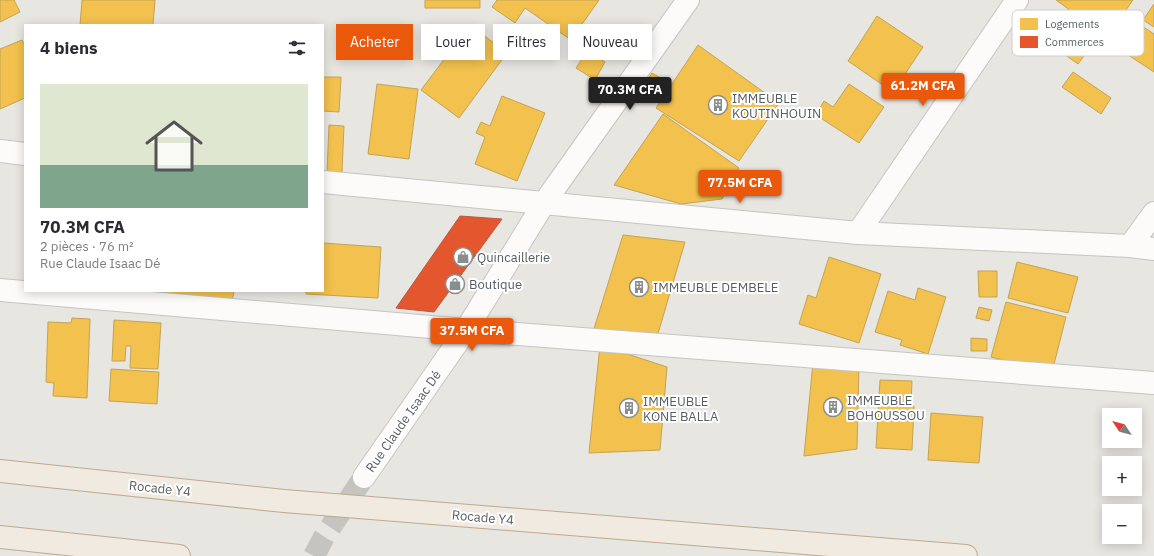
<!DOCTYPE html>
<html lang="fr">
<head>
<meta charset="utf-8">
<style>
	body { margin:0; font-family:"IBM Plex Sans",sans-serif; background:#f7f7f7; color:#2b2b33; height:100vh; display:flex; flex-direction:column; font-size:15px; white-space:nowrap }
	* { box-sizing:border-box; margin:0 }
	p { font-size:13px; color:#7c7c81 }
	.icon { flex:none; width:22px; height:22px; fill:none; stroke:currentColor; stroke-width:2; stroke-linecap:round; stroke-linejoin:round }
	.map { position:relative; flex:1; overflow:hidden }
	.side { position:absolute; left:24px; top:24px; width:300px; height:268px; display:flex; flex-direction:column; background:#fff; border-radius:0px; box-shadow:0 2px 10px #0003 }
	.side>* { flex:none }
	.guide { position:absolute; left:336px; top:24px; width:380px; height:36px; display:flex; gap:8px }
	.needle { width:26px; rotate:305deg }
	.buttons { position:absolute; left:1102px; top:408px; display:grid; gap:8px }
	.buttons a { display:grid; place-items:center; width:40px; height:40px; border-radius:0px; background:#fff; box-shadow:0 2px 10px #0003; font-size:20px }
	.price { position:absolute; translate:-50% -34px; padding:0 9px; border-radius:4px; background:#ea580c; color:#fff; font-size:13px; line-height:26px; filter:drop-shadow(0 1px 2px #0008) }
	.price::after { content:''; position:absolute; left:50%; top:24px; width:12px; height:9px; margin-left:-6px; background:inherit; clip-path:polygon(0 0,100% 0,50% 100%) }
	.price.on { background:#222; color:#fff }
	ul { padding:0; list-style:none }
	li { display:grid; align-content:center; gap:8px; height:212px; padding:0 16px }
	li span { display:grid; place-items:center; height:124px; border-radius:0px; color:#555 }
	li>.icon { margin-inline-start:auto }
	span .icon { width:72px; height:72px; fill:#fffc; stroke-width:1 }
	li b { font-size:17px }
	h2 { display:flex; justify-content:space-between; align-items:center; height:48px; padding:0 16px; font-size:17px }
	.chip { padding:0 14px; border-radius:0px; background:#fff; box-shadow:0 2px 10px #0003; font-size:14px; line-height:36px }
	.chip.on { background:#ea580c; color:#fff }
	.map>svg:first-child { display:block }
	.homes { fill:#f2c14e; stroke:#c4a354 }
	.shops { fill:#e4572e; stroke:#ba593d }
	.lines { fill:none; stroke-linecap:round; stroke-linejoin:round }
	.minor-tunnel { stroke:#c4c4c0; stroke-width:22; stroke-dasharray:22 11; stroke-linecap:butt }
	.minor-casing { stroke:#c4c5c4; stroke-width:24 }
	.trunk-casing { stroke:#bfa98f; stroke-width:24 }
	.minor { stroke:#fcfbfa; stroke-width:22 }
	.trunk { stroke:#f0eae0; stroke-width:22 }
	.labels { text-anchor:middle; stroke-width:4; stroke-linejoin:round; paint-order:stroke }
	.poi-label { font-size:13px; fill:#575d61; stroke:#fff; text-anchor:start }
	.street-label { font-size:13px; fill:#575d61; stroke:#fff }
	.key { fill:#fff; stroke:#cdced0; stroke-width:1 }
	.key-label { font-size:11px; fill:#575d61 }
</style>
</head>
<body>
<div class="map">
<svg width="1154" height="556" viewBox="0 0 1154 556">
	<rect width="100%" height="100%" fill="#e8e6e0"/>
	<path class="homes" d="M 0,0 L 14,0 L 20,12 L 0,22 Z
		M 82,0 L 155,0 L 153,25 L 80,25 Z
		M 425,0 L 480,0 L 480,8 L 425,8 Z
		M 497,0 L 599,0 L 571,40 L 525,8 L 515,23 L 492,7 Z
		M 1056,0 L 1133,0 L 1107,37 Z
		M 1154,4 L 1154,27 L 1143,20 Z
		M 877,16 L 923,47 L 893,92 L 848,61 Z
		M 1139,24 L 1154,34 L 1154,72 L 1122,51 Z
		M 470,25 L 507,53 L 459,118 L 421,90 Z
		M 22,40 L 25,46 L 25,98 L 0,109 L 0,49 Z
		M 1070,40 L 1087,52 L 1078,64 L 1061,52 Z
		M 698,45 L 779,103 L 739,161 L 656,108 Z
		M 587,51 L 605,62 L 595,80 L 576,68 Z
		M 1073,72 L 1111,98 L 1101,114 L 1062,87 Z
		M 652,73 L 664,80 L 652,97 L 641,90 Z
		M 323,77 L 341,77 L 339,112 L 323,111 Z
		M 377,84 L 418,89 L 409,159 L 368,154 Z
		M 849,84 L 884,107 L 859,143 L 816,115 L 824,101 L 833,107 Z
		M 502,96 L 545,113 L 517,181 L 475,164 L 485,137 L 476,133 L 481,122 L 490,126 Z
		M 663,114 L 739,168 L 722,199 L 681,204 L 614,185 Z
		M 329,125 L 344,126 L 342,172 L 327,172 Z
		M 623,235 L 685,242 L 657,337 L 593,332 Z
		M 323,243 L 381,247 L 378,298 L 306,294 L 306,291 L 323,291 Z
		M 829,257 L 881,274 L 859,343 L 799,324 L 808,295 L 816,298 Z
		M 1017,262 L 1078,277 L 1068,313 L 1008,298 Z
		M 978,271 L 997,271 L 997,297 L 979,297 Z
		M 918,288 L 946,297 L 928,354 L 900,345 L 902,340 L 875,332 L 888,291 L 915,300 Z
		M 165,291 L 234,291 L 232,302 L 164,297 Z
		M 1006,302 L 1066,317 L 1052,372 L 991,357 Z
		M 979,307 L 992,310 L 989,321 L 976,318 Z
		M 72,318 L 90,319 L 87,398 L 53,396 L 54,383 L 46,382 L 48,322 L 71,323 Z
		M 114,320 L 161,323 L 158,369 L 130,368 L 131,346 L 126,346 L 125,361 L 112,361 Z
		M 971,338 L 987,339 L 987,351 L 971,351 Z
		M 600,345 L 667,367 L 660,450 L 589,453 Z
		M 813,362 L 859,365 L 857,449 L 804,456 Z
		M 111,369 L 159,372 L 157,404 L 109,401 Z
		M 880,380 L 912,381 L 911,405 L 914,406 L 912,450 L 876,448 Z
		M 931,413 L 983,417 L 979,463 L 928,460 Z"/>
	<path class="shops" d="M 460,216 L 502,219 L 434,312 L 396,308 Z"/>
	<g class="lines">
		<path class="minor-tunnel" d="M 314,556 L 324,537 L 364,477"/>
		<defs>
			<path id="minor" d="M 0,151 L 25,154
				M 323,182 L 858,233 L 1130,246 L 1154,249
				M 858,233 L 1017,0
				M 1130,246 L 1154,213
				M 0,290 L 466,330 L 1154,383
				M 364,477 L 466,330 L 544,203 L 688,0"/>
			<path id="trunk" d="M 0,471 L 284,501 L 966,556
				M 0,537 L 179,556"/>
		</defs>
		<use href="#minor" class="minor-casing"/>
		<use href="#trunk" class="trunk-casing"/>
		<use href="#minor" class="minor"/>
		<use href="#trunk" class="trunk"/>
	</g>
	<defs>
		<symbol id="building-ring" viewBox="-11 -11 22 22"><circle r="9.5" fill="#fff" stroke="#8a8d8d" stroke-width="1.5"/><path d="M-4-6H4V6H1V3H-1V6H-4ZM-2.5-4.3h1.7v1.8h-1.7ZM.8-4.3h1.7v1.8H.8ZM-2.5-1h1.7V.8h-1.7ZM.8-1h1.7V.8H.8Z" fill="#8a8d8d"/></symbol>
		<symbol id="shop-ring" viewBox="-11 -11 22 22"><circle r="9.5" fill="#fff" stroke="#8a8d8d" stroke-width="1.5"/><path d="M-5-2.5h2.3a2.7 3.5 0 0 1 5.4 0H5L5.5 6h-11ZM-1.5-2.5h3a1.5 2.3 0 0 0-3 0Z" fill="#8a8d8d"/></symbol>
	</defs>
	<g fill-rule="evenodd">
		<use href="#building-ring" x="707" y="94" width="22" height="22"/>
		<use href="#shop-ring" x="452" y="246" width="22" height="22"/>
		<use href="#shop-ring" x="444" y="273" width="22" height="22"/>
		<use href="#building-ring" x="628" y="276" width="22" height="22"/>
		<use href="#building-ring" x="822" y="396" width="22" height="22"/>
		<use href="#building-ring" x="618" y="397" width="22" height="22"/>
	</g>
	<g class="labels">
		<g class="poi-label">
			<text x="732" y="103">IMMEUBLE<tspan x="732" dy="15">KOUTINHOUIN</tspan></text>
			<text x="477" y="262">Quincaillerie</text>
			<text x="469" y="289">Boutique</text>
			<text x="653" y="292">IMMEUBLE DEMBELE</text>
			<text x="847" y="405">IMMEUBLE<tspan x="847" dy="15">BOHOUSSOU</tspan></text>
			<text x="643" y="406">IMMEUBLE<tspan x="643" dy="15">KONE BALLA</tspan></text>
		</g>
		<g class="street-label">
			<text transform="translate(403 421) rotate(-55)" y="5">Rue Claude Isaac Dé</text>
			<text transform="translate(160 488) rotate(6)" y="5">Rocade Y4</text>
			<text transform="translate(483 517) rotate(5)" y="5">Rocade Y4</text>
		</g>
	</g>
	<rect x="1012" y="10" width="132" height="46" rx="6" class="key"/>
	<rect x="1020" y="18" width="18" height="12" fill="#f2c14e"/>
	<rect x="1020" y="36" width="18" height="12" fill="#e4572e"/>
	<g class="key-label">
		<text x="1045" y="28">Logements</text>
		<text x="1045" y="46">Commerces</text>
	</g>
</svg>
<div class="buttons">
<a><svg class="needle" viewBox="-14 -14 28 28"><path d="M0-13l5 13h-10z" fill="#e53935"/><path d="M0 13l5-13h-10z" fill="#7c7c81"/></svg></a>
<a>+</a>
<a>−</a>
</div>
<b class="price" style="left:923px;top:107px">61.2M CFA</b>
<b class="price on" style="left:630px;top:111px">70.3M CFA</b>
<b class="price" style="left:740px;top:204px">77.5M CFA</b>
<b class="price" style="left:472px;top:352px">37.5M CFA</b>
<div class="guide">
<a class="chip on">Acheter</a>
<a class="chip">Louer</a>
<a class="chip">Filtres</a>
<a class="chip">Nouveau</a>
</div>
<section class="side">
<h2>4 biens<svg class="icon" aria-label="filters" viewBox="0 0 24 24"><path d="M4 7h16M4 17h16"/><circle cx="9" cy="7" r="2"/><circle cx="15" cy="17" r="2"/></svg></h2>
<ul>
<li><span style="background:linear-gradient(#dfe7d0 65%,#7fa58c 0)"><svg class="icon" aria-label="home" viewBox="0 0 24 24"><path d="M3 11l9-7 9 7M6 9v11h12V9"/></svg></span><div><b>70.3M CFA</b><p>2 pièces · 76 m²</p><p>Rue Claude Isaac Dé</p></div></li>
</ul>
</section>
</div>
</body>
</html>
